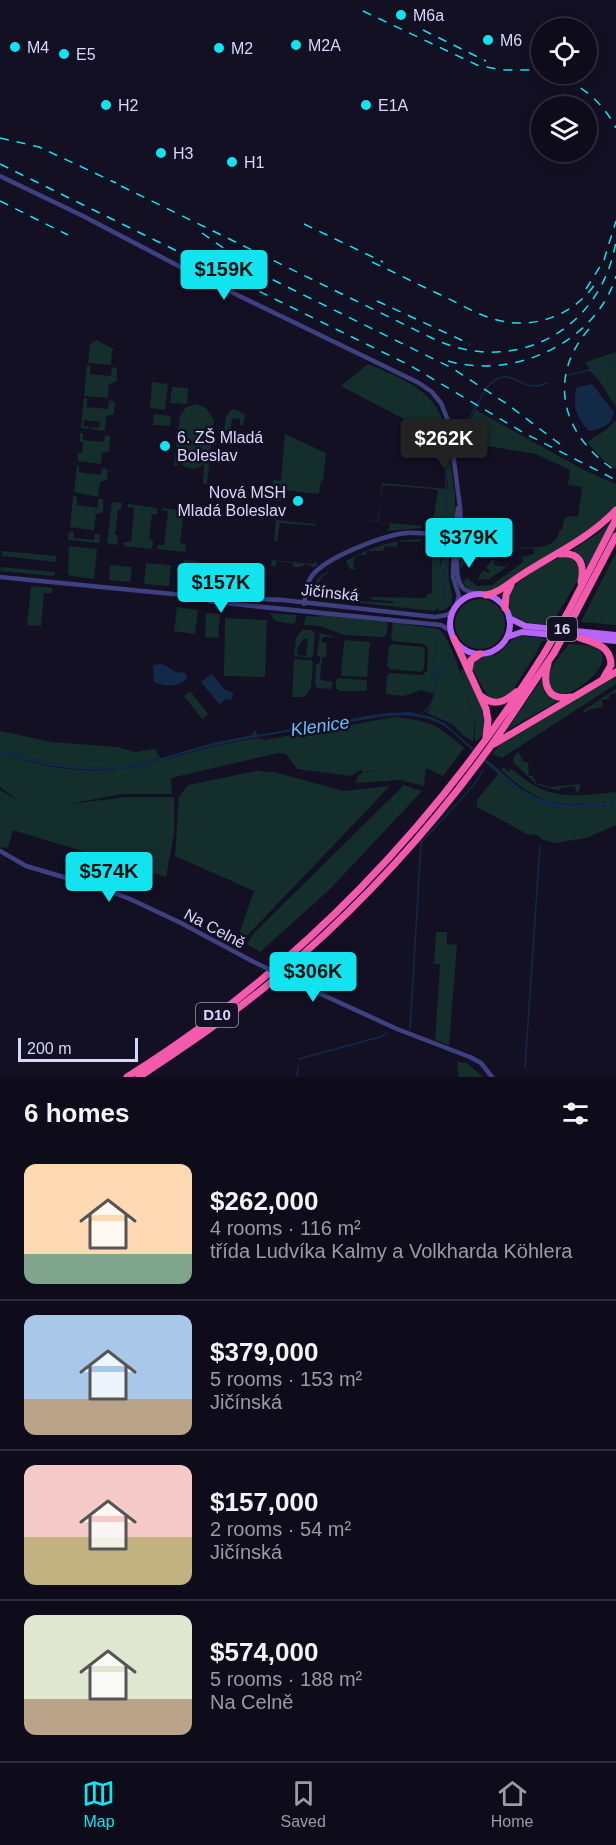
<!DOCTYPE html>
<html lang="en">
<head>
<meta charset="utf-8">
<style>
	body { margin:0; font-family:Arial,sans-serif; background:#1c1a28; color:#f1f3f6; height:100vh; display:flex; flex-direction:column; font-size:22px; white-space:nowrap }
	* { box-sizing:border-box; margin:0 }
	p { font-size:20px; color:#9b9ba3 }
	.icon { flex:none; width:33px; height:33px; fill:none; stroke:currentColor; stroke-width:2; stroke-linecap:round; stroke-linejoin:round }
	.map { position:relative; height:1077px; overflow:hidden }
	.details { display:flex; flex-direction:column; background:#0e0c1b; flex:1 }
	.details>* { flex:none }
	.buttons { position:absolute; left:531px; top:18px; display:grid; gap:12px }
	.buttons a { display:grid; place-items:center; width:66px; height:66px; border-radius:50%; background:#0e0c1b; box-shadow:0 3px 15px #0003,0 0 0 2px #2e2c3a; font-size:30px }
	.scale { position:absolute; left:18px; bottom:15px; width:120px; box-sizing:border-box; padding-left:6px; border:3px solid #d9d6fc; border-top:0; font-size:16px; line-height:21px; white-space:nowrap; color:#d9d6fc; -webkit-text-stroke:4px #131024; paint-order:stroke }
	.price { position:absolute; translate:-50% -51px; padding:0 14px; border-radius:6px; background:#11e4ee; color:#111; font-size:20px; line-height:39px; filter:drop-shadow(0 2px 3px #0008) }
	.price::after { content:''; position:absolute; left:50%; top:36px; width:18px; height:14px; margin-left:-9px; background:inherit; clip-path:polygon(0 0,100% 0,50% 100%) }
	.price.current { background:#222; color:#fff }
	ul { padding:0; list-style:none }
	li { display:flex; align-items:center; gap:18px; height:150px; padding:0 24px }
	li+li { border-top:2px solid #2e2c3a }
	li span { display:grid; place-items:center; flex:none; width:168px; height:120px; border-radius:12px; color:#555 }
	li>.icon { margin-inline-start:auto }
	span .icon { width:72px; height:72px; fill:#fffc; stroke-width:1 }
	li b { font-size:26px }
	h2 { display:flex; justify-content:space-between; align-items:center; height:72px; padding:0 24px; font-size:26px }
	.dock { display:flex; justify-content:space-around; align-items:center; height:84px; border-top:2px solid #2e2c3a; background:#0e0c1b; font-size:16px; color:#9b9ba3 }
	.dock a { display:grid; justify-items:center; gap:3px }
	.dock .current { color:#11e4ee }
	.map>svg:first-child { display:block }
	.green { fill:#142e2b; fill-rule:evenodd }
	.water { fill:#122947 }
	.lines { fill:none; stroke-linecap:round; stroke-linejoin:round }
	.stream { stroke:#122947; stroke-width:1.5 }
	.tertiary { stroke:#3f4080; stroke-width:4.5 }
	.primary { stroke:#b765f4; stroke-width:6 }
	.motorway { stroke:#f35aac; stroke-width:7 }
	.rail { stroke:#11e4ee; stroke-width:1.5; stroke-dasharray:9 8; stroke-linecap:butt }
	.tertiary-bridge { stroke:#3f4080; stroke-width:4.5 }
	.motorway-bridge { stroke:#f35aac; stroke-width:7 }
	.poi-dot { fill:#11e4ee; stroke:#131024; stroke-width:2 }
	.labels { text-anchor:middle; stroke-width:5; stroke-linejoin:round; paint-order:stroke }
	.shield { fill:#131024; stroke:#9e9bbb; stroke-width:1.5 }
	.shield-label { font-size:15px; font-weight:bold; fill:#d9d6fc }
	.poi-label { font-size:16px; fill:#d9d6fc; stroke:#131024; text-anchor:start }
	.street-label { font-size:16px; fill:#d9d6fc; stroke:#131024 }
	.water-label { font-size:18px; font-style:italic; fill:#6cbdf5; stroke:#131024 }
</style>
</head>
<body>
<div class="map">
<svg width="616" height="1077" viewBox="0 0 616 1077">
	<rect width="100%" height="100%" fill="#131024"/>
	<path class="green" d="M 96,340 L 114,349 L 112,351 L 111,365 L 88,363 L 90,344 Z
		M 616,352 L 616,407 C 610,399 605,390 600,382 C 594,373 590,375 586,362 Z
		M 368,364 C 400,378 433,388 444,424 L 438,437 L 341,386 Z
		M 87,365 L 90,365 L 90,374 L 111,376 L 112,367 L 117,368 L 117,381 L 109,384 L 108,398 L 84,396 Z
		M 152,382 L 168,384 L 165,410 L 150,408 Z
		M 172,387 L 188,388 L 187,404 L 170,403 Z
		M 84,398 L 87,398 L 87,407 L 108,409 L 109,400 L 115,402 L 114,414 L 106,417 L 105,431 L 91,429 L 91,427 L 99,428 L 100,422 L 84,420 L 83,426 L 89,427 L 88,429 L 81,428 Z
		M 197,404 L 207,409 L 214,420 L 207,484 L 203,484 L 204,464 C 195,471 186,470 178,461 L 177,466 L 174,466 L 180,416 L 186,407 Z
		M 234,409 L 245,414 L 243,425 L 240,425 L 240,419 L 232,418 L 230,436 L 224,435 C 225,425 224,413 234,409 Z
		M 476,410 L 584,470 L 616,484 L 616,505 L 597,526 L 516,574 L 493,592 C 482,591 467,594 463,581 L 467,578 L 477,586 L 492,585 L 523,562 L 522,557 L 534,554 L 534,549 L 522,548 L 521,551 L 521,547 C 537,548 555,549 560,530 L 562,530 L 564,519 L 568,516 L 578,517 L 582,487 L 568,485 L 570,470 L 536,454 L 457,441 L 457,432 L 468,423 Z
		M 154,414 L 171,416 L 170,426 L 153,425 Z
		M 616,420 L 616,469 L 604,461 L 587,442 L 607,429 Z
		M 80,433 L 83,433 L 83,440 L 104,442 L 105,435 L 110,436 L 109,452 L 102,453 L 101,464 L 78,461 L 78,453 L 82,453 L 83,442 L 80,442 Z
		M 285,434 L 326,453 L 323,481 L 321,481 L 319,494 L 283,490 L 281,501 L 271,500 L 273,480 L 281,481 Z
		M 447,437 L 455,495 L 455,522 L 453,522 L 451,529 L 432,528 L 438,490 L 432,489 L 383,485 L 380,502 L 379,522 L 422,526 L 421,528 L 388,531 L 390,524 L 367,520 L 378,521 L 382,483 L 448,489 L 444,443 Z
		M 77,465 L 79,466 L 79,472 L 101,475 L 102,468 L 108,469 L 107,480 L 100,482 L 98,497 L 74,492 Z
		M 73,496 L 77,497 L 77,505 L 98,508 L 98,499 L 103,499 L 103,512 L 96,514 L 94,530 L 70,527 Z
		M 112,502 L 122,503 L 121,509 L 118,510 L 115,535 L 118,535 L 117,545 L 107,543 Z
		M 128,504 L 157,508 L 157,514 L 152,514 L 149,539 L 153,540 L 152,549 L 124,546 L 124,542 L 131,542 L 134,508 L 128,507 Z
		M 162,508 L 190,512 L 190,517 L 183,517 L 180,543 L 186,544 L 185,552 L 157,549 L 158,545 L 164,545 L 168,511 L 162,510 Z
		M 276,520 L 315,524 L 316,526 L 280,523 L 277,541 L 274,541 Z
		M 612,521 L 587,568 L 585,561 L 574,552 L 574,549 L 597,534 Z
		M 69,531 L 74,532 L 73,538 L 94,540 L 95,534 L 100,534 L 99,543 L 68,540 Z
		M 432,538 L 442,539 L 440,568 L 442,560 L 445,557 L 442,554 L 444,539 L 451,543 C 450,555 447,568 449,579 C 450,593 460,606 439,611 L 437,608 L 434,611 L 315,598 L 314,597 C 313,584 318,574 331,571 L 323,576 L 318,583 L 315,584 L 315,598 L 324,595 L 324,598 L 356,599 L 356,601 L 393,603 L 393,601 L 373,600 L 371,597 L 426,598 L 427,594 L 432,593 Z
		M 421,539 L 420,542 L 397,541 L 397,547 L 385,546 L 383,551 L 367,551 L 366,555 L 359,555 L 354,558 L 353,568 L 359,569 L 350,569 L 346,561 C 370,548 393,539 421,539 Z
		M 467,544 L 477,546 L 476,547 L 473,546 L 465,558 L 467,560 L 460,569 L 461,551 Z
		M 69,546 L 97,549 L 94,579 L 71,576 L 68,574 Z
		M 2,551 L 56,556 L 56,562 L 2,556 Z
		M 616,553 L 616,625 L 581,622 L 612,560 Z
		M 562,557 C 577,557 581,566 578,580 L 551,625 L 522,622 L 514,618 C 511,612 508,605 509,599 C 511,581 546,563 562,557 Z
		M 492,559 L 495,560 L 494,565 L 506,567 L 507,563 L 508,566 L 489,579 L 479,580 L 479,576 L 483,570 L 488,573 L 490,571 L 486,568 Z
		M 184,560 L 199,561 L 196,589 L 181,587 Z
		M 272,560 L 314,564 L 314,561 L 318,564 L 314,567 L 306,564 L 300,567 L 293,567 L 293,563 L 277,561 L 275,567 L 271,566 Z
		M 146,563 L 171,565 L 169,586 L 144,584 Z
		M 110,565 L 132,567 L 130,582 L 109,580 Z
		M 1,567 L 55,572 L 54,576 L 0,571 Z
		M 31,586 L 53,588 L 52,593 L 44,593 L 41,626 L 27,625 Z
		M455 624a25 25 0 1 1 50 0a25 25 0 1 1-50 0Z
		M 177,607 L 198,610 L 195,634 L 174,631 Z
		M 206,613 L 220,614 L 218,638 L 205,637 Z
		M 270,613 L 297,615 L 295,623 L 293,624 L 275,621 Z
		M 316,613 L 387,622 L 386,622 L 388,624 L 386,635 L 383,637 L 344,635 L 320,626 L 304,625 L 306,616 L 324,617 L 316,615 Z
		M 225,618 L 267,620 L 265,677 L 224,676 Z
		M 393,622 L 427,625 L 401,624 L 439,629 C 451,637 473,707 475,723 C 475,730 472,735 474,742 L 464,736 L 452,724 L 427,713 L 435,694 L 435,678 L 433,693 L 420,690 L 404,696 L 386,694 L 387,676 L 390,673 L 422,675 L 427,671 L 428,648 L 424,644 L 393,641 L 391,638 Z
		M 302,630 L 312,630 L 315,634 L 313,656 L 311,658 L 294,656 L 296,638 ZM 304,639 L 308,639 L 306,656 L 297,655 L 298,647 Z
		M 320,633 L 335,637 L 331,637 L 331,639 L 329,637 L 322,637 L 322,642 L 327,643 L 326,657 L 322,657 L 320,680 L 333,682 L 331,689 L 317,688 L 315,685 L 316,664 L 320,663 L 320,656 L 317,656 Z
		M 524,636 L 543,638 L 537,652 L 511,693 L 496,700 L 488,697 L 473,670 L 474,662 C 481,655 492,658 500,652 C 509,645 511,636 524,636 Z
		M 346,640 L 370,642 L 367,677 L 342,676 L 341,674 L 344,642 Z
		M 392,644 L 422,647 L 425,650 L 424,669 L 421,672 L 390,669 L 387,666 L 389,646 Z
		M 569,644 C 578,645 588,644 597,648 C 616,661 582,689 568,693 C 564,694 558,694 555,691 C 537,680 561,654 569,644 Z
		M 294,659 L 311,660 L 313,662 L 311,687 L 305,697 L 292,697 Z
		M 465,669 C 474,689 498,724 476,742 L 474,737 L 476,725 L 461,672 L 462,670 Z
		M 616,675 L 616,684 L 502,758 L 492,754 L 504,741 Z
		M 339,678 L 365,680 L 367,682 L 367,689 L 365,691 L 340,691 L 336,688 L 336,680 Z
		M 541,680 L 545,692 L 558,701 L 507,730 Z
		M 616,689 L 616,693 L 611,694 L 609,697 L 610,709 L 609,699 L 602,700 L 603,707 L 587,710 L 587,713 L 584,712 L 584,710 Z
		M 190,691 L 208,714 L 202,719 L 184,696 Z
		M 394,717 C 432,721 436,724 464,748 L 443,776 L 426,768 L 424,786 L 400,780 L 356,783 L 358,775 L 367,771 L 382,770 L 361,772 L 362,769 L 351,776 L 297,769 L 286,754 L 278,753 L 171,778 L 172,794 L 122,794 L 69,804 L 127,797 L 174,797 L 174,833 L 166,877 L 13,830 L 8,848 L 0,847 L 0,790 L 19,801 L 0,787 L 0,753 C 47,769 96,776 145,765 C 164,761 183,754 203,749 C 220,744 239,741 257,738 L 265,740 Z
		M 0,731 L 52,742 L 117,747 L 135,752 L 155,749 L 160,758 C 107,774 51,768 0,749 Z
		M 518,752 L 524,762 L 531,762 L 528,763 L 529,776 L 533,776 L 536,783 L 551,787 L 580,784 L 579,791 L 576,792 L 575,786 L 560,788 L 559,791 L 536,784 L 514,763 L 513,758 Z
		M 503,767 L 509,772 L 510,769 L 513,770 C 548,801 572,797 616,792 L 616,801 C 562,808 543,808 501,770 Z
		M 256,771 L 274,772 L 344,791 L 390,786 L 242,941 L 237,940 L 254,891 L 175,856 L 179,797 L 188,785 Z
		M 499,773 C 541,811 561,811 616,804 L 616,825 L 586,838 L 555,843 L 543,840 L 537,835 L 527,834 L 477,807 L 477,800 Z
		M 404,785 L 422,791 L 330,889 L 260,952 L 247,944 L 254,933 Z
		M 436,932 L 447,932 L 447,944 L 457,945 L 449,1045 L 435,1040 L 440,964 L 434,964 Z
		M 457,1062 L 467,1063 L 483,1077 L 459,1077 Z"/>
	<path class="water" d="M 592,384 L 614,412 C 612,426 601,429 589,431 C 577,419 571,403 577,387 Z
		M 158,664 C 169,664 173,675 184,672 L 187,676 L 186,680 C 176,687 165,687 154,682 L 153,666 Z
		M 212,674 L 224,689 L 233,693 L 232,700 L 226,699 L 219,704 L 201,682 Z
		M 410,712 L 432,717 L 444,723 L 520,788 L 538,798 L 559,804 L 580,805 L 616,801 L 616,804 C 597,806 579,810 560,808 C 517,803 477,750 443,725 C 409,708 376,718 340,724 C 295,731 249,737 205,748 C 177,755 150,766 121,769 C 79,772 40,766 0,753 L 0,749 C 46,766 96,773 145,762 C 164,758 183,751 202,746 C 218,741 235,739 252,735 L 256,729 L 257,735 L 385,713 Z"/>
	<g class="lines">
		<path class="stream" d="M 578,373 L 609,365 L 616,361
			M 569,375 L 576,373
			M 452,433 C 457,429 463,426 467,421 C 478,409 483,381 502,377 C 516,374 523,393 548,383
			M 447,526 L 446,475 L 442,442 L 448,435
			M 443,604 L 447,542
			M 515,640 L 526,642 L 530,639 L 547,640
			M 470,645 L 479,640 L 496,639
			M 435,676 L 454,659
			M 422,713 L 429,707 L 434,697 L 434,662 L 438,632
			M 410,1030 L 421,843 L 474,785 L 483,770
			M 299,1059 L 380,1037 L 387,1033
			M 525,1067 L 540,846
			M 297,1077 L 298,1066"/>
		<path class="tertiary" d="M 0,176 L 83,216 L 192,273 L 419,383 L 432,392 L 441,403 L 449,423 L 460,507 L 461,526 L 464,537 L 462,541 L 457,542 L 448,537 L 426,533
			M 452,535 L 456,526 L 458,508
			M 454,541 L 453,577 L 459,596 L 456,606
			M 461,542 C 456,553 454,580 464,589 C 468,592 473,593 478,594
			M 0,577 L 193,596 L 283,600 L 435,617 L 447,615 L 454,610
			M 204,598 L 213,602 L 441,625 L 451,631
			M 304,604 C 306,595 306,585 311,577 C 324,558 383,535 407,533 C 418,532 444,536 453,533
			M 0,851 L 26,866 L 104,889 L 130,899 L 179,922 L 252,961
			M 297,983 L 397,1029 L 470,1057 L 481,1063 L 492,1077"/>
		<path class="primary" d="M450 624a30 30 0 1 1 60 0a30 30 0 1 1-60 0Z
			M 509,618 L 525,626 L 616,635
			M 507,637 L 522,632 L 616,641"/>
		<path class="motorway" d="M 560,554 C 580,552 585,564 581,582
			M 486,595 C 501,592 510,582 523,574 C 554,554 590,538 616,510
			M 505,608 L 506,595 L 511,585
			M 567,614 L 616,519
			M 575,614 L 616,536
			M 580,638 C 595,643 611,646 611,665 L 604,677
			M 454,639 L 486,709 L 488,720 L 486,737
			M 548,664 C 542,684 547,701 571,697
			M 469,670 L 471,660 L 480,654
			M 481,696 C 494,707 505,702 516,692
			M 494,744 L 616,672
			M 127,1077 C 298,970 438,823 545,652
			M 139,1077 C 195,1040 251,1002 300,957 C 370,895 435,823 490,747 C 512,716 532,684 554,653"/>
		<path class="rail" d="M 363,11 L 477,65 L 501,70 L 533,70
			M 423,30 L 486,61
			M 550,74 C 579,82 602,101 616,128
			M 0,138 L 39,147 L 116,183
			M 0,164 L 411,366 L 524,433 L 616,480
			M 121,186 L 434,339 C 516,377 602,329 616,241
			M 0,201 L 68,235
			M 304,224 L 383,262
			M 202,233 L 259,273 L 452,368 L 507,404 L 565,448
			M 372,262 C 396,273 419,285 443,296 C 460,304 478,315 497,320 C 534,330 574,315 595,284
			M 586,289 L 604,260 L 616,221
			M 377,301 L 470,344
			M 589,329 C 545,379 564,438 616,471
			M 448,361 C 513,380 596,343 616,276"/>
		<path class="tertiary-bridge" d="M 252,961 L 297,983"/>
		<path class="motorway-bridge" d="M 545,652 L 567,614
			M 554,653 L 575,614"/>
	</g>
	<g class="poi-dot">
		<circle cx="401" cy="15" r="6"/>
		<circle cx="488" cy="40" r="6"/>
		<circle cx="296" cy="45" r="6"/>
		<circle cx="15" cy="47" r="6"/>
		<circle cx="219" cy="48" r="6"/>
		<circle cx="64" cy="54" r="6"/>
		<circle cx="106" cy="105" r="6"/>
		<circle cx="366" cy="105" r="6"/>
		<circle cx="161" cy="153" r="6"/>
		<circle cx="232" cy="162" r="6"/>
		<circle cx="165" cy="446" r="6"/>
		<circle cx="298" cy="501" r="6"/>
	</g>
	<g class="labels">
		<g class="shield">
			<rect x="547" y="617" width="30" height="24" rx="4.5"/>
			<rect x="196" y="1003" width="42" height="24" rx="4.5"/>
		</g>
		<g class="shield-label">
			<text x="562" y="634">16</text>
			<text x="217" y="1020">D10</text>
		</g>
		<g class="poi-label">
			<text x="413" y="21">M6a</text>
			<text x="500" y="46">M6</text>
			<text x="308" y="51">M2A</text>
			<text x="27" y="53">M4</text>
			<text x="231" y="54">M2</text>
			<text x="76" y="60">E5</text>
			<text x="118" y="111">H2</text>
			<text x="378" y="111">E1A</text>
			<text x="173" y="159">H3</text>
			<text x="244" y="168">H1</text>
			<text x="177" y="443">6. ZŠ Mladá<tspan x="177" dy="18">Boleslav</tspan></text>
			<text x="286" y="498" text-anchor="end">Nová MSH<tspan x="286" dy="18">Mladá Boleslav</tspan></text>
		</g>
		<g class="street-label">
			<text transform="translate(330 592) rotate(6)" y="6">Jičínská</text>
			<text transform="translate(215 928) rotate(28)" y="6">Na Celně</text>
		</g>
		<g class="water-label">
			<text transform="translate(320 726) rotate(-8)" y="6">Klenice</text>
		</g>
	</g>
</svg>
<div class="buttons">
<a><svg class="icon" aria-label="locate" viewBox="0 0 24 24"><circle cx="12" cy="12" r="6"/><path d="M12 2v4M12 18v4M2 12h4M18 12h4"/></svg></a>
<a><svg class="icon" aria-label="layers" viewBox="0 0 24 24"><path d="M12 4l9 5-9 5-9-5zM3 14l9 5 9-5"/></svg></a>
</div>
<div class="scale">200 m</div>
<b class="price" style="left:224px;top:301px">$159K</b>
<b class="price current" style="left:444px;top:470px">$262K</b>
<b class="price" style="left:469px;top:569px">$379K</b>
<b class="price" style="left:221px;top:614px">$157K</b>
<b class="price" style="left:109px;top:903px">$574K</b>
<b class="price" style="left:313px;top:1003px">$306K</b>
</div>
<section class="details">
<h2>6 homes<svg class="icon" aria-label="filters" viewBox="0 0 24 24"><path d="M4 7h16M4 17h16"/><circle cx="9" cy="7" r="2"/><circle cx="15" cy="17" r="2"/></svg></h2>
<ul>
<li><span style="background:linear-gradient(#ffd9b3 75%,#7fa58c 0)"><svg class="icon" aria-label="home" viewBox="0 0 24 24"><path d="M3 11l9-7 9 7M6 9v11h12V9"/></svg></span><div><b>$262,000</b><p>4 rooms · 116 m²</p><p>třída Ludvíka Kalmy a Volkharda Köhlera</p></div></li>
<li><span style="background:linear-gradient(#a9c7e8 70%,#b9a48a 0)"><svg class="icon" aria-label="home" viewBox="0 0 24 24"><path d="M3 11l9-7 9 7M6 9v11h12V9"/></svg></span><div><b>$379,000</b><p>5 rooms · 153 m²</p><p>Jičínská</p></div></li>
<li><span style="background:linear-gradient(#f6c9c9 60%,#c2b280 0)"><svg class="icon" aria-label="home" viewBox="0 0 24 24"><path d="M3 11l9-7 9 7M6 9v11h12V9"/></svg></span><div><b>$157,000</b><p>2 rooms · 54 m²</p><p>Jičínská</p></div></li>
<li><span style="background:linear-gradient(#dfe7d0 70%,#b9a48a 0)"><svg class="icon" aria-label="home" viewBox="0 0 24 24"><path d="M3 11l9-7 9 7M6 9v11h12V9"/></svg></span><div><b>$574,000</b><p>5 rooms · 188 m²</p><p>Na Celně</p></div></li>
</ul>
</section>
<nav class="dock">
<a class="current"><svg class="icon" aria-label="map" viewBox="0 0 24 24"><path d="M3 6l6-2 6 2 6-2v14l-6 2-6-2-6 2zM9 4v14M15 6v14"/></svg>Map</a>
<a><svg class="icon" aria-label="saved" viewBox="0 0 24 24"><path d="M7 4h10v16l-5-4-5 4z"/></svg>Saved</a>
<a><svg class="icon" aria-label="home" viewBox="0 0 24 24"><path d="M3 11l9-7 9 7M6 9v11h12V9"/></svg>Home</a>
</nav>
</body>
</html>
